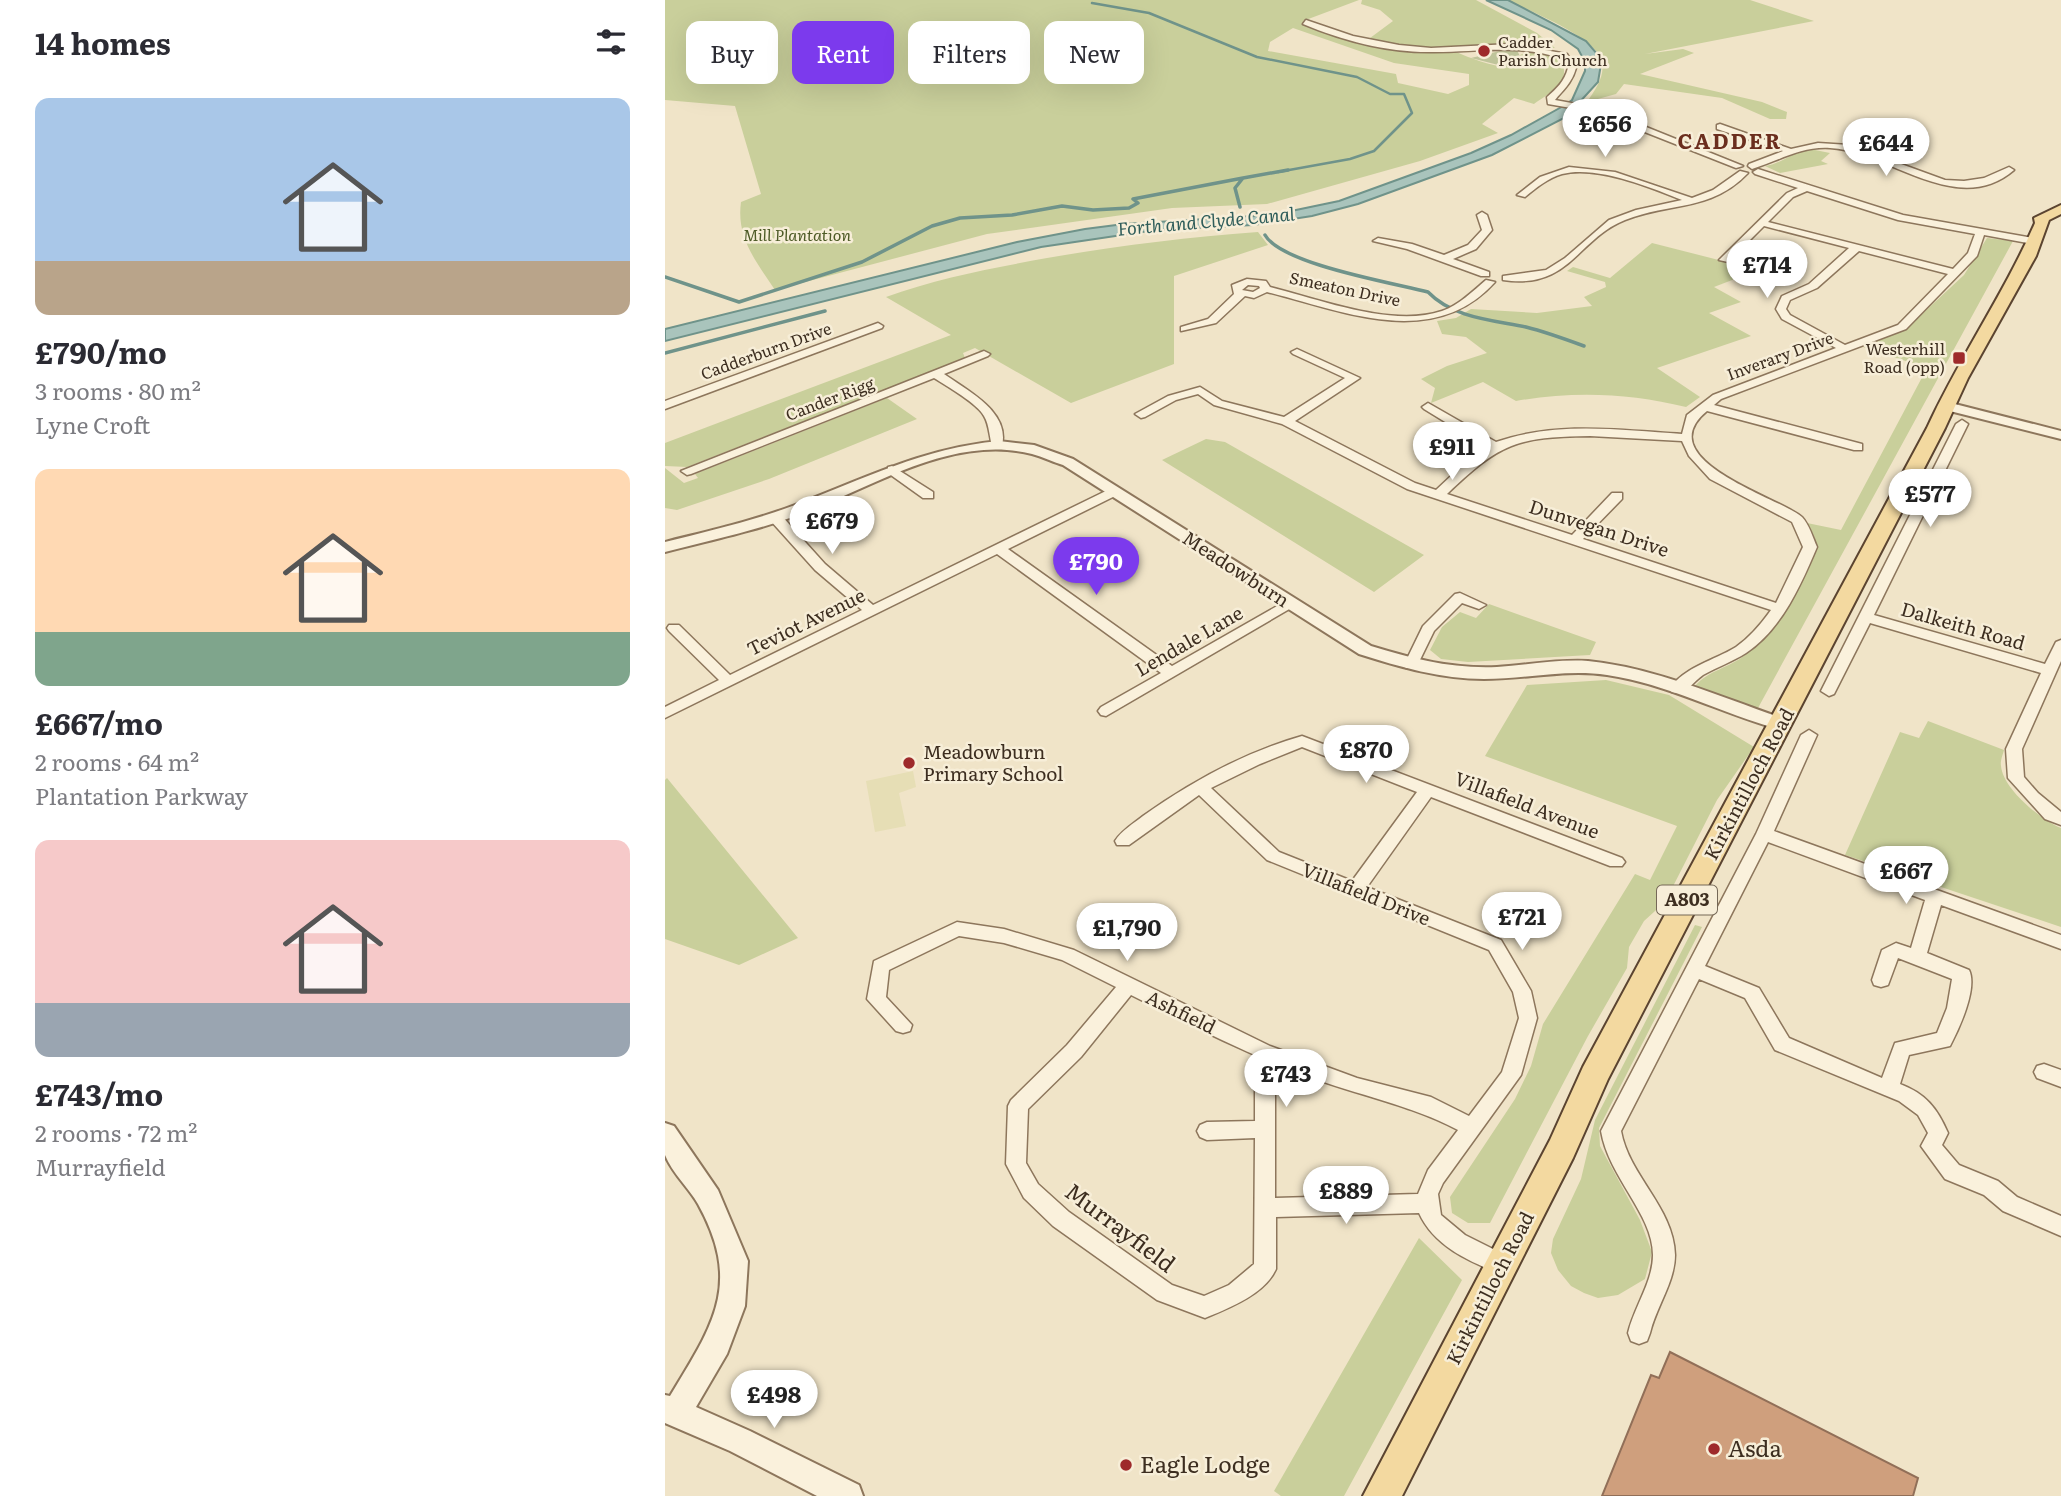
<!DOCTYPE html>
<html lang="en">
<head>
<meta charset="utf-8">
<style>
	body { margin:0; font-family:Literata,serif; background:#f7f7f7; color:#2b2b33; height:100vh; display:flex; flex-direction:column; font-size:26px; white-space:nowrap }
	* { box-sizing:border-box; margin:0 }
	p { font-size:23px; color:#7c7c81 }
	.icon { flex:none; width:38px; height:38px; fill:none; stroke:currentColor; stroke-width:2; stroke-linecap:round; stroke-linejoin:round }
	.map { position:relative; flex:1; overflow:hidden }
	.panel { display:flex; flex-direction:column; background:#fff; width:665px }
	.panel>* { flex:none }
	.top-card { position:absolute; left:21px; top:21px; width:665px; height:63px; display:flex; gap:14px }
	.price { position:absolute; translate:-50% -60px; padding:0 16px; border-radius:24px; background:#fff; color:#222; font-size:23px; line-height:46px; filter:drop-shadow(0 2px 4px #0008) }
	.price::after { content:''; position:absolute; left:50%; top:42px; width:21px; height:16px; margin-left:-10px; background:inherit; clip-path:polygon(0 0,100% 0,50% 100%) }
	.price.selected { background:#7c3aed; color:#fff }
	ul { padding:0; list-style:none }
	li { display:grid; align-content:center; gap:14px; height:371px; padding:0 35px }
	li span { display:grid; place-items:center; height:217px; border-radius:14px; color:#555 }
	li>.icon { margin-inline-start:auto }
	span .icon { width:126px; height:126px; fill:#fffc; stroke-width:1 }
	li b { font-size:30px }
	h2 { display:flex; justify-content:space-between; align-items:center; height:84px; padding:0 35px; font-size:30px }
	.chip { padding:0 24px; border-radius:14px; background:#fff; box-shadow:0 7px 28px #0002; font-size:24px; line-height:63px }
	.chip.selected { background:#7c3aed; color:#fff }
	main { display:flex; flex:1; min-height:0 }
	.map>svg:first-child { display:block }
	.farmland { fill:#e6deb5 }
	.green { fill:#c9cf9b; fill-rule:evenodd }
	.cemetery { fill:#bfc49a }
	.water { fill:#a9c4bc; stroke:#6f938a; stroke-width:2 }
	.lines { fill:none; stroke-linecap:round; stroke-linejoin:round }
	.stream-far1 { stroke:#6f938a; stroke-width:2.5 }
	.stream { stroke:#6f938a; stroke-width:3.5 }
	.building { fill:#cf9f7d; stroke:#916f58; stroke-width:2 }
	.minor-casing { stroke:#8d765c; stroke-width:3 }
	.tertiary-casing { stroke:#8d765c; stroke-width:4 }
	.primary-casing { stroke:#5b4430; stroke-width:4 }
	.minor { fill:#faf1dc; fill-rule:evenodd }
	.tertiary { fill:#faf1dc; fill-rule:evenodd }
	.primary { fill:#f3d9a0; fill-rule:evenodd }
	.poi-dot { fill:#9e2a2b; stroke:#f7eed8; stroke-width:2.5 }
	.labels { text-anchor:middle; stroke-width:5; stroke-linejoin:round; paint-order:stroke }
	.far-poi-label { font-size:16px; fill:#3d2e20; stroke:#f7eed8; text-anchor:start }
	.far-park-label { font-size:16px; font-style:italic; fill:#4d5a26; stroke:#f7eed8 }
	.far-street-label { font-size:16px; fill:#3d2e20; stroke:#f7eed8 }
	.far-water-label { font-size:18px; font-style:italic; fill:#2f5d5a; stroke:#f7eed8 }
	.shield { fill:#f7eed8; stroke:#756857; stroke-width:2 }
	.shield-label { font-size:18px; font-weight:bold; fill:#3d2e20 }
	.street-label { font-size:19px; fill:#3d2e20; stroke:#f7eed8 }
	.poi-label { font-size:19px; fill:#3d2e20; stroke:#f7eed8; text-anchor:start }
	.far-district-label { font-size:21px; font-weight:bold; letter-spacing:2px; fill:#6b2e1e; stroke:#f7eed8 }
	.near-street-label { font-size:23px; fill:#3d2e20; stroke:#f7eed8 }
	.near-poi-label { font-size:23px; fill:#3d2e20; stroke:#f7eed8; text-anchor:start }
</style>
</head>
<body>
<main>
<section class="panel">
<h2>14 homes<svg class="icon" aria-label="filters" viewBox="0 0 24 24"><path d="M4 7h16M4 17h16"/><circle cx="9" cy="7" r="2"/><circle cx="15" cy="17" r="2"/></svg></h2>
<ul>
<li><span style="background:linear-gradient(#a9c7e8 75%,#b9a48a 0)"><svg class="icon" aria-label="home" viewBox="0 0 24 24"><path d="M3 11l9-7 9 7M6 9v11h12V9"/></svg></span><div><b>£790/mo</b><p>3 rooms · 80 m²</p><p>Lyne Croft</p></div></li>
<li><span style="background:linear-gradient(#ffd9b3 75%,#7fa58c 0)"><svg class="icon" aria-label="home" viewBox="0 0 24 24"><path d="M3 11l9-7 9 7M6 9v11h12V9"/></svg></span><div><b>£667/mo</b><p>2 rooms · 64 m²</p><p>Plantation Parkway</p></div></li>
<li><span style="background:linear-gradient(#f6c9c9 75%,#9aa5b1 0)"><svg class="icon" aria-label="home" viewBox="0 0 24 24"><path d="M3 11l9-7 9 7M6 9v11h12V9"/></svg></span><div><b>£743/mo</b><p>2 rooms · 72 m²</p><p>Murrayfield</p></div></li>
</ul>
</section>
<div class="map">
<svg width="1396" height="1496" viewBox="0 0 1396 1496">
	<rect width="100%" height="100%" fill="#f0e4c8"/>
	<path class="farmland" d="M 248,771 L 251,787 L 234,793 L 241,826 L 210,832 L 201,781 Z"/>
	<path class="green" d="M 0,0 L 694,0 L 638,21 L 641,24 L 701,41 L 728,21 L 715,10 L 696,4 L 697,0 L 811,0 L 872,33 L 890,48 L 820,44 L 787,50 C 804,58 844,74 861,65 L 855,55 L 867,50 L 895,57 C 908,83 887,91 869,104 L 849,98 L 817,124 L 833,133 L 755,161 L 602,204 L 507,208 L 322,234 L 110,290 C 91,261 71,238 76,202 L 96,194 L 70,106 L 0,100 ZM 628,28 L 729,63 L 804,74 L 804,85 L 783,94 L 733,83 L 731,74 L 603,51 L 605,42 Z
		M 843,0 L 1085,0 L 1149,21 L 980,54 L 1018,49 L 1029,53 L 975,74 L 1097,102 L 1122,112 L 1121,119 L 1105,119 L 1057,98 L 959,84 L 951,94 L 922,102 C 930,90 940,77 937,62 C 932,37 865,12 843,0 Z
		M 1145,149 L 1165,153 L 1156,161 L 1163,164 L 1115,173 L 1100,166 C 1117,164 1128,151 1145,149 Z
		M 593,232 L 603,245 L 509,276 L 509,364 L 406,403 L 310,348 L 298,353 L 300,358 L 22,467 L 0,466 L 0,443 L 286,335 L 221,297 C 273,278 328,268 382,258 C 452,246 522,237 593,232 Z
		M 1322,238 L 1348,241 L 1093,708 L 1030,686 C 1044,670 1064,668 1080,655 C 1103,638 1142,580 1150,553 C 1154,542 1147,532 1142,523 L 1176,530 L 1262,368 L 1198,347 L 1242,328 L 1299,275 Z
		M 987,243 L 1093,270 L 1049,287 L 1076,302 L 1044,313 L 1086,336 L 992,368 L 1035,397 L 1021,407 C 964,393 908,391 851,401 L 818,382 L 766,403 L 770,388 L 756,379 L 782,366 L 822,353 L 801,337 L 777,334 L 772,321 L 791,318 L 806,309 L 872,313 L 927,306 L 919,297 L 941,287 L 940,282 L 902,271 L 908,267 L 945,278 Z
		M 222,398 L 252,419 L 104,479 L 12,510 L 0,508 L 0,468 L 19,483 L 33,478 L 30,474 Z
		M 541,439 L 560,442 L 759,555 L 709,592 L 497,460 Z
		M 824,604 L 931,642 L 925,655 L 803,662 L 776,659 L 765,650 L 777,627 L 795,612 L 811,618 Z
		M 941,680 L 1004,695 L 1089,747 L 1052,800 L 1000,902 L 979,921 L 964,947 L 962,968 L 923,1036 L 825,1223 L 803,1223 L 787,1213 L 785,1197 L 850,1099 L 866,1066 L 878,1024 L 970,874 L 985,880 L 1012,826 L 820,756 L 862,685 Z
		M 1263,721 L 1339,750 C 1338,754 1335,761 1336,766 C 1338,789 1376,820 1396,828 L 1396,927 L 1180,855 L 1235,732 L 1254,738 Z
		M 2,778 L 133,938 L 74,965 L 0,939 L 0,780 Z
		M 1030,925 L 1037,927 L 934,1128 L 935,1146 L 975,1220 L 987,1252 L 980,1279 L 953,1295 L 933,1298 L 919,1293 L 906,1286 L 893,1270 L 886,1253 L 888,1239 L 916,1179 L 930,1120 Z
		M 754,1238 L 797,1280 L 679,1496 L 616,1496 L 609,1491 Z"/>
	<path class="cemetery" d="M 843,49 L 852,50 L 859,65 L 845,68 L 806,58 Z"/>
	<path class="water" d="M 821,0 L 843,0 L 921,41 L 933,55 L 936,64 L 933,82 L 901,117 L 827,155 L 693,204 L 647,216 L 588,225 L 491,230 L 376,247 L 0,341 L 0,329 L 352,242 L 420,229 L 459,224 L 607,215 L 674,201 L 806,153 L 846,135 L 900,105 L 907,100 L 920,71 L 920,62 L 913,49 L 886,30 Z"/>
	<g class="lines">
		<path class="stream-far1" d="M 427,3 L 484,13 L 592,57 L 692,77 L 725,94 L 739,94 L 747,113 L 709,151 L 685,159 L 613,172"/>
		<path class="stream" d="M 575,207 L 570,188 L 578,178 L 623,170
			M 600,235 C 616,264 728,283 763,292 C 788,318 827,320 861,327 C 881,332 900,339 919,346
			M 0,277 L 74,302 L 197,262 L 267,226 L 295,218 L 347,215 L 397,206 L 428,210 L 464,208 L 473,203 L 468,199 L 578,178
			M 0,353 L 160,311"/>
	</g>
	<path class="building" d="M 1005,1352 L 1253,1478 L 1248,1496 L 937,1496 L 986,1375 L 994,1378 Z"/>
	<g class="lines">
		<defs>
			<path id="minor" d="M 641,20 L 688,36 L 734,45 L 766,48 L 846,44 L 902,54 L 911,68 C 907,83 898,90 890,100 L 934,108 L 1078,166 L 1071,168 L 929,112 L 883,104 L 882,97 C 892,88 899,82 903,68 L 896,58 C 851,44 814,52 769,52 C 724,53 679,41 638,24 Z
				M 1055,124 L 1126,149 L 1153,143 L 1184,145 L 1280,180 L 1299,181 L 1319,178 L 1344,167 L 1349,170 C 1292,219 1223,151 1165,148 C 1137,146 1113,161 1087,169 L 1083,166 L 1084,164 L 1118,151 L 1052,129 L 1052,125 Z
				M 904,167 L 950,172 L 1027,198 L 1048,190 L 1075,171 L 1083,173 C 1046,212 1005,202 960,220 C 912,239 905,290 838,280 L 838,276 L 881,270 L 900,258 L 944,220 L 971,210 L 1017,200 C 985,187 931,165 897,174 C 883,178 871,188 860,197 L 852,195 L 875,177 Z
				M 1093,169 L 1238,215 L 1368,238 L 1373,241 L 1368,244 L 1319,235 L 1312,256 L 1241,329 L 1056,399 L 1049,405 L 1197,444 L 1197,450 L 1189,450 L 1042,411 C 982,460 1116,498 1137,517 C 1144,524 1148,538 1152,547 C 1136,585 1116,630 1081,653 C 1067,662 1052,667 1038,675 C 1028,682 1020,696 1007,692 L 1004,689 C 1021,666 1048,661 1071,647 C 1085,637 1096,624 1106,610 L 742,489 L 617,424 L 549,405 L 533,394 L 511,400 L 480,417 L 476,418 L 470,414 L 503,396 L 535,387 L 557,401 L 619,417 L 680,378 L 628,354 L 626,352 L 632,349 L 695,378 L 630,421 L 750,483 L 771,490 L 803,460 L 821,447 L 759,409 L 757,407 L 763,403 L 831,442 C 891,421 954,430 1017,434 L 1022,415 L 1048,395 L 1171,348 L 1117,319 L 1111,309 L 1117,296 L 1144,284 L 1184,248 L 1099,226 L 1063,262 L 1054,260 L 1122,193 L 1133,188 L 1090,174 L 1088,172 ZM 1142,191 L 1233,220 L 1310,234 L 1303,253 L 1288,269 L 1103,222 L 1128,197 ZM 1194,251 L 1283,274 L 1233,325 L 1180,345 L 1125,315 L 1121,309 L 1125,300 L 1152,288 ZM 925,436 L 1017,441 L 1024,456 L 1045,479 L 1127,522 L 1138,547 L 1111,603 L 918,539 L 957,499 L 957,493 L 947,493 L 907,535 L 782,494 C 835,443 851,437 925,436 Z
				M 817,212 L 822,215 L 827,230 L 811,249 L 788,259 L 824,272 L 824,276 L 816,276 L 742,249 L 708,241 L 713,238 L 747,244 L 779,255 L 803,245 L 817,230 L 812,215 Z
				M 582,279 L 601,281 L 605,287 C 654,299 727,328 777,311 C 794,305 808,291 821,280 L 830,282 C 768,351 678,311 602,292 L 589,298 L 580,296 L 551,323 L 516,331 L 516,327 L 543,319 L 569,294 L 567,285 ZM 583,285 L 594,286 L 595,288 L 588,292 L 577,290 Z
				M 213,323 L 218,326 L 217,328 L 0,409 L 0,401 Z
				M 319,351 L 325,354 L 323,356 L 279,374 C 303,391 348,413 336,449 L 328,449 C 324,438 325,426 319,416 C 313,404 282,386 269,378 L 26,474 L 22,475 L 16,471 Z
				M 1297,420 L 1303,424 L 1209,615 L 1380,664 L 1391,642 L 1396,640 L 1396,661 L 1357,749 L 1359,777 L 1373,793 L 1396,812 L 1396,825 L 1380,819 L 1343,778 L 1341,749 L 1376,673 L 1205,623 L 1169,694 L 1164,696 L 1156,691 L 1291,424 Z
				M 227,466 L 268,492 L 268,498 L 258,498 L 223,473 L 223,467 Z
				M 449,487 L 455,491 L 454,494 L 343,549 L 507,666 L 621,601 L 626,600 L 633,604 L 441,716 L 436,715 L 433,711 L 436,707 L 496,673 L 332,554 L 0,718 L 0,707 L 54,680 L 4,631 L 2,628 L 4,625 L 14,625 L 65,675 L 197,610 L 150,570 L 105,520 L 105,514 L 115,514 L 160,564 L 208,605 Z
				M 795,593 L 821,605 L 814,609 L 797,603 L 769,631 L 751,668 L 741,668 L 739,665 L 758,626 L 790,594 Z
				M 1144,730 L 1152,735 L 1109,831 L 1396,935 L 1396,949 L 1276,905 L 1262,953 L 1304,970 C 1313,988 1294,1029 1285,1046 L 1244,1055 L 1235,1084 C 1261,1094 1272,1108 1283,1133 L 1277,1145 L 1294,1165 L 1333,1181 L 1352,1197 L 1396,1216 L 1396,1236 L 1338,1211 L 1319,1195 L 1280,1179 L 1256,1146 L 1263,1133 L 1253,1115 L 1234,1101 L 1110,1050 L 1080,998 L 1034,979 L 956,1131 C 964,1176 1009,1208 1010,1255 C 1010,1282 991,1307 985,1333 L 982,1341 L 974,1344 L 966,1341 L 963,1333 C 969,1307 988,1282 988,1255 C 988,1214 944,1178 936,1131 L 1091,834 L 1136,735 ZM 1103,842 L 1260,900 L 1246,948 L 1231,943 L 1217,950 L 1207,980 L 1209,985 L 1216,987 L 1223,985 L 1233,958 L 1287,979 L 1282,1008 L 1272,1033 L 1230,1043 L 1217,1078 L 1124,1038 L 1094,988 L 1040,966 Z
				M 637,736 L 957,858 L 960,862 L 957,866 L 945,866 L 766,797 L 702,887 L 836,940 L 866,991 L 872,1018 L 856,1075 L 778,1183 L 773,1194 L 776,1215 L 800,1235 L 844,1257 L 847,1264 L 844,1271 L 836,1274 C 803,1261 769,1246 754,1213 L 611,1217 L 611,1269 C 600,1294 564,1308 540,1318 L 492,1300 L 388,1226 L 359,1198 L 341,1164 L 343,1106 L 346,1100 L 402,1045 L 451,987 L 397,960 L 339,943 L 294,936 L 224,970 L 221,997 L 247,1025 L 245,1031 L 238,1033 L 231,1031 L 202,999 L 209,961 L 292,922 L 339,929 L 409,950 L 605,1046 L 692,1078 L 766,1097 L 804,1116 L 837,1072 L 854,1018 L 848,992 L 824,950 L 602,860 L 534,795 L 464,845 L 452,845 L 450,841 C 456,831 469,823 478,816 C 526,782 580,752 637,736 ZM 637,747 L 752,792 L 687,881 L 614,852 L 546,788 L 595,764 ZM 466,995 C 524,1024 581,1054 642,1076 C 692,1095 746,1105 793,1130 L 763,1170 L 753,1194 L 610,1198 L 610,1089 L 607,1083 L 600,1081 L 593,1083 L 590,1089 L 590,1121 L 542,1122 L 535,1125 L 532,1131 L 535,1137 L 542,1140 L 590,1138 L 589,1264 L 564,1285 L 539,1296 L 507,1285 L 404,1212 L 373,1184 L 361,1163 L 363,1109 L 416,1057 Z
				M 1379,1064 L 1396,1070 L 1396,1087 L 1372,1078 L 1369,1072 L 1372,1066 Z"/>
			<path id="tertiary" d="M 1282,402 L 1396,431 L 1396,439 L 1277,409 L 1275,406 L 1277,403 Z
				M 334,441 L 369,445 L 408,459 L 706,646 C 748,659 788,669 832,667 C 862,665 893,659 923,661 C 992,668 1057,698 1123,720 L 1125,724 L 1123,728 L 1116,730 C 1058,714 1003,684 942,675 C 901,669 861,679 819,679 C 776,679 735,667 694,654 L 398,465 C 388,462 378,457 367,454 C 289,434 209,486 139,513 C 94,530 47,540 0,552 L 0,542 C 43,531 88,521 130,505 C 199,479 258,448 334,441 Z
				M 0,1123 L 9,1126 L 53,1190 L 83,1261 L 80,1306 L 62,1354 L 31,1407 L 85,1431 L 194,1485 L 198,1496 L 152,1496 L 65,1451 L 0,1423 L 0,1395 L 5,1396 C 47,1326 78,1285 33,1204 C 24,1188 7,1173 0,1155 C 0,1147 0,1132 0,1123 Z"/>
			<path id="primary" d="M 1396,205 L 1396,214 L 1384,220 L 1371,256 L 1303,378 L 1280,428 L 943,1079 L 908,1158 L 737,1496 L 698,1496 L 885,1140 L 918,1067 L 1262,428 C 1294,358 1339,294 1370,223 L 1369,218 Z"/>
		</defs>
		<use href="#minor" class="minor-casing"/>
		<use href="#tertiary" class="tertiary-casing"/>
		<use href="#primary" class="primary-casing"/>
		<use href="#minor" class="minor"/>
		<use href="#tertiary" class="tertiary"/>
		<use href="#primary" class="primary"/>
	</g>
	<g class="poi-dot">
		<circle cx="819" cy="51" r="7"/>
		<rect x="1287" y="351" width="14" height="14" rx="3.5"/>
		<circle cx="244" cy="763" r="7"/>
		<circle cx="1049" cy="1449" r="7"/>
		<circle cx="461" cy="1465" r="7"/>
	</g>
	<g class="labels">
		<g class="far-poi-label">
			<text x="833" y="48">Cadder<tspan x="833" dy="18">Parish Church</tspan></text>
			<text x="1280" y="355" text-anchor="end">Westerhill<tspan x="1280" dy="18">Road (opp)</tspan></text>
		</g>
		<g class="far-park-label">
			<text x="132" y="241">Mill Plantation</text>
		</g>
		<g class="far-street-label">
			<text transform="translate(680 289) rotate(12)" y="6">Smeaton Drive</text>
			<text transform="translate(101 351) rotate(-20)" y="6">Cadderburn Drive</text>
			<text transform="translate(1115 356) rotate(-20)" y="6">Inverary Drive</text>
			<text transform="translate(165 399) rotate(-21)" y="6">Cander Rigg</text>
		</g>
		<g class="far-water-label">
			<text transform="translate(541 222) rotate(-5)" y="6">Forth and Clyde Canal</text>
		</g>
		<rect class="shield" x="992" y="885.5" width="60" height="29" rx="5"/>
		<g class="shield-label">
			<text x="1022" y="906">A803</text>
		</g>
		<g class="street-label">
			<text transform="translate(934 528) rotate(18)" y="7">Dunvegan Drive</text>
			<text transform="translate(571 569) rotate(33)" y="7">Meadowburn</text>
			<text transform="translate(141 622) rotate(-26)" y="7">Teviot Avenue</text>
			<text transform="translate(1298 626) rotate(16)" y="7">Dalkeith Road</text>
			<text transform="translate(524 641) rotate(-30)" y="7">Lendale Lane</text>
			<text transform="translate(1084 784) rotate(-62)" y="7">Kirkintilloch Road</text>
			<text transform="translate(862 805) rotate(21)" y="7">Villafield Avenue</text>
			<text transform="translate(701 894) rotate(22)" y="7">Villafield Drive</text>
			<text transform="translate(516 1012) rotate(26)" y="7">Ashfield</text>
			<text transform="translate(825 1288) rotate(-63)" y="7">Kirkintilloch Road</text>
		</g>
		<g class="poi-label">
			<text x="258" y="759">Meadowburn<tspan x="258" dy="22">Primary School</tspan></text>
		</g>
		<g class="far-district-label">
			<text x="1065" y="149">CADDER</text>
		</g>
		<g class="near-street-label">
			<text transform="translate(455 1228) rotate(37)" y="8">Murrayfield</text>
		</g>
		<g class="near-poi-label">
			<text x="1063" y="1457">Asda</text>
			<text x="475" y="1473">Eagle Lodge</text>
		</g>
	</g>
</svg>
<b class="price" style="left:940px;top:159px">£656</b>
<b class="price" style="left:1221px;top:178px">£644</b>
<b class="price" style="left:1102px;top:300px">£714</b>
<b class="price" style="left:787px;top:482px">£911</b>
<b class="price" style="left:1265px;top:529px">£577</b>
<b class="price" style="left:167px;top:556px">£679</b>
<b class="price selected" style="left:431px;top:597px">£790</b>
<b class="price" style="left:701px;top:785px">£870</b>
<b class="price" style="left:1241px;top:906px">£667</b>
<b class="price" style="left:857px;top:952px">£721</b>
<b class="price" style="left:462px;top:963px">£1,790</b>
<b class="price" style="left:621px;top:1109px">£743</b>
<b class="price" style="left:681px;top:1226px">£889</b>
<b class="price" style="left:109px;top:1430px">£498</b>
<div class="top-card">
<a class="chip">Buy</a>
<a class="chip selected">Rent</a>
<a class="chip">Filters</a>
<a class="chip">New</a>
</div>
</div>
</main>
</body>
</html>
